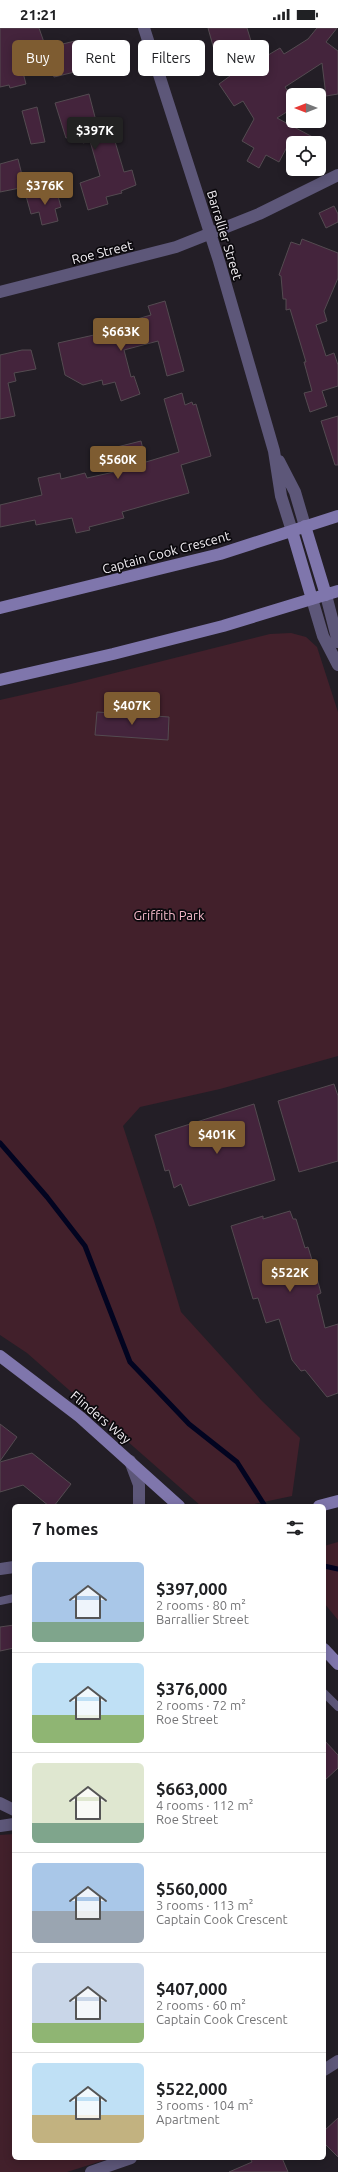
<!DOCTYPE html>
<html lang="en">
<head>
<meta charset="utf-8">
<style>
	body { margin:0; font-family:Ubuntu,sans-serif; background:#f2f2f2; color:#202124; height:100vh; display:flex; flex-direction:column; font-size:15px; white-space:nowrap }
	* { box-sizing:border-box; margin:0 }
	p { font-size:13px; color:#757577 }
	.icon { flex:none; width:22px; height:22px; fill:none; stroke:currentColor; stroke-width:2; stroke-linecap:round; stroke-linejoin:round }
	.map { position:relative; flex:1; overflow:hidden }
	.side { position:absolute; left:12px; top:1476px; width:314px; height:656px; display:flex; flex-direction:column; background:#fff; border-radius:6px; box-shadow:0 2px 10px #0003 }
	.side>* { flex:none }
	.top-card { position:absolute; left:12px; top:12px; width:314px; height:36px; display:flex; gap:8px }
	.needle { width:26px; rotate:270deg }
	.buttons { position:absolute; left:286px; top:60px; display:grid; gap:8px }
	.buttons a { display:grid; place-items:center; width:40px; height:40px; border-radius:6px; background:#fff; box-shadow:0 2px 10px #0003; font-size:20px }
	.price { position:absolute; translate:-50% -34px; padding:0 9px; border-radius:4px; background:#7e5c31; color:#fff; font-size:13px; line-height:26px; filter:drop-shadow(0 1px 2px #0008) }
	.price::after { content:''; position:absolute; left:50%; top:24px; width:12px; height:9px; margin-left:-6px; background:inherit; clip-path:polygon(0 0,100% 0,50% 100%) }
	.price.active { background:#222; color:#fff }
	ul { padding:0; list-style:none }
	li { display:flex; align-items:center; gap:12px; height:100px; padding:0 20px }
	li+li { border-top:1px solid #e0e0e0 }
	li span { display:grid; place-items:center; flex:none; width:112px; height:80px; border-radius:6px; color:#555 }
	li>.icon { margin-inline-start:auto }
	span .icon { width:48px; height:48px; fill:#fffc; stroke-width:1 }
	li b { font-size:17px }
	h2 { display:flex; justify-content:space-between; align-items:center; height:48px; padding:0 20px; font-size:17px }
	.chip { padding:0 14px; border-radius:6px; background:#fff; box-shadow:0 2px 10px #0003; font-size:14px; line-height:36px }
	.chip.active { background:#7e5c31; color:#fff }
	.status { display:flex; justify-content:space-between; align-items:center; height:28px; padding:0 20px; background:#fff; direction:ltr }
	.status svg { height:11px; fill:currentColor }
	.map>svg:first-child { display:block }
	.green { fill:#42202b }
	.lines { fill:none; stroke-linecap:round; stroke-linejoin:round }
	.stream { stroke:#020420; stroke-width:5 }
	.building { fill:#44243c; stroke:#544b51 }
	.lane { stroke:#5d5779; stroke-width:8 }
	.street { stroke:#5d5779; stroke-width:12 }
	.secondary { stroke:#7f76ac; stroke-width:12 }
	.labels { text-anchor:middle; stroke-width:3.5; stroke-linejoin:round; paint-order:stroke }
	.street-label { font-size:13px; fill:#f4f0f5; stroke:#0b090d }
	.park-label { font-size:13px; fill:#f7bbcc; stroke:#0b090d }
</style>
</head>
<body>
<div class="status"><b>21:21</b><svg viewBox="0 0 49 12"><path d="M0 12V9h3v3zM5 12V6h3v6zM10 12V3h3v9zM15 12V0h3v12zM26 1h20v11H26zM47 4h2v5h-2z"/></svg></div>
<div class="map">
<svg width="338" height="2144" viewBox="0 0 338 2144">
	<rect width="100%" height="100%" fill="#231e26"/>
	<path class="green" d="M 291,605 L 306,609 L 317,619 L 338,684 L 338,1028 L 220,1061 L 140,1079 L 123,1098 L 155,1196 L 181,1284 L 261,1372 L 300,1410 L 292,1468 L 245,1478 L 201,1478 L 27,1325 L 0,1307 L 0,672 L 75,655 L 270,606 Z
		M 338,1514 L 338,1592 L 324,1575 L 324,1518 Z
		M 14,1806 L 14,2130 L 111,2130 L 67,2144 L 0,2144 L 0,1807 Z"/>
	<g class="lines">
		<path class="stream" d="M 0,1115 L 47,1169 L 85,1218 L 130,1334 L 189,1396 L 237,1434 L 265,1478
			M 324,1538 L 338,1541"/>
	</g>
	<path class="building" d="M 0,0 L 39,0 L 46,20 L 75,13 L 83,42 L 54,49 L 47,24 L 20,33 L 26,56 L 10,60 L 9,57 L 0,59 Z
		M 208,0 L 247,0 L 251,13 L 215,25 Z
		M 317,0 L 337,0 L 326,14 L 338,23 L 338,66 L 326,68 L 322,35 L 285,59 L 293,71 L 293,80 L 277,90 L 324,115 L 293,115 L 293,122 L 287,119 L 279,134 L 266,127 L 259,140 L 247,133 L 254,120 L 242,113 L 254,91 L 243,73 L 234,78 L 219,56 L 230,48 L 227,44 L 255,26 L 258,33 L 280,20 L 284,26 L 289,23 L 308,11 Z
		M 89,66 L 96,93 L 102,91 L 108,112 L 114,110 L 124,144 L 132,142 L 136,157 L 121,163 L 122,165 L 106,169 L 108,176 L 88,182 L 80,155 L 100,148 L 90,113 L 83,115 L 81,107 L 66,110 L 55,75 Z
		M 37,79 L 45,114 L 31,116 L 22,83 Z
		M 18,131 L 25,159 L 0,164 L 0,136 Z
		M 56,161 L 61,179 L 55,181 L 58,193 L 42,197 L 39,184 L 31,186 L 26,168 Z
		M 334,178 L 338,186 L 338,194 L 326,200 L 319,185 Z
		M 302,211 L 338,225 L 338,250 L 324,283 L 327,293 L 316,297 L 326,328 L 334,325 L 338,337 L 338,358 L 322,363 L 327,378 L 310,384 L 304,365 L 312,363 L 304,334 L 306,334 L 290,281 L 286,282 L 286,271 L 283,271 L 281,248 L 279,247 L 291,214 L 300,217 Z
		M 165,273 L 184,343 L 167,348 L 158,313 L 124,322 L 131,349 L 134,348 L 140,366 L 121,373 L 115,354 L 103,357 L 102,352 L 83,357 L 65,347 L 58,315 L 121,301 L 120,296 L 151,287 L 148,278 Z
		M 22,322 L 31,322 L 36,341 L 14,345 L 16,353 L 8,355 L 15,388 L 0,391 L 0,327 Z
		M 182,365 L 185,377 L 192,374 L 193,377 L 196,376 L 211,428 L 181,437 L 189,465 L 122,484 L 124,490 L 89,499 L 90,502 L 76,505 L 72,490 L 36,497 L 35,492 L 0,499 L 0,477 L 42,467 L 38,450 L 60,445 L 61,451 L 85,445 L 87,450 L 123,442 L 117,419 L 141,413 L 146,434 L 179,424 L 164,371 Z
		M 338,388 L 338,437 L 335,437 L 321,393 Z
		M 97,684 L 169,689 L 168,712 L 95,707 Z
		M 334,1056 L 338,1068 L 338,1133 L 299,1144 L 278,1073 Z
		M 254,1076 L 275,1152 L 189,1178 L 181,1156 L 174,1160 L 169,1142 L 165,1143 L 155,1107 Z
		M 290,1183 L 293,1191 L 296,1191 L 305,1220 L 308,1219 L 312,1232 L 321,1265 L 317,1267 L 325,1300 L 338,1296 L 338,1365 L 327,1369 L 305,1342 L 301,1343 L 292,1332 L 279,1291 L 266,1295 L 258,1270 L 253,1271 L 231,1198 L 263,1188 L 263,1191 Z
		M 0,1396 L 17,1409 L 0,1433 Z
		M 32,1425 L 71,1456 L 54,1478 L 49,1478 L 23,1457 L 0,1464 L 0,1434 Z
		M 14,1597 L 14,1620 L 0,1623 L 0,1599 Z
		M 324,1712 L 338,1727 L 338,1740 L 324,1753 Z
		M 338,2090 L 338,2129 L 324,2115 L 324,2103 Z
		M 250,2130 L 282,2130 L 288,2144 L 229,2144 L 252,2134 Z"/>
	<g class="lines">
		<path class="lane" d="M 0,1573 L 14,1570
			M 324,1665 L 338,1679"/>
		<path class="street" d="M 144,0 L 219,233 L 274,423 L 281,468 L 292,503
			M 0,264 L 176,219 L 259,186 L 338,147
			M 279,433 L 295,464 L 305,498
			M 326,567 L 338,614
			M 312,571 L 323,608 L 338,637
			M 130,1433 L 139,1457 L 139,1478
			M 0,1541 L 14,1539
			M 0,1775 L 14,1782
			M 0,1798 L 14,1796
			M 324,2042 L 338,2033
			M 91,2144 L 131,2130"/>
		<path class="secondary" d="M 305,498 L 326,567
			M 292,503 L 312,571
			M 0,580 L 220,526 L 338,488
			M 0,652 L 113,626 L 223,598 L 338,563
			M 0,1328 L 80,1389 L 179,1478
			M 319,1478 L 338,1473
			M 324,1621 L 338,1636"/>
	</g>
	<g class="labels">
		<g class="street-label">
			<text transform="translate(225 207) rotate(73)" y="5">Barrallier Street</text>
			<text transform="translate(102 224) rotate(-14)" y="5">Roe Street</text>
			<text transform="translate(166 524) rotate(-15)" y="5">Captain Cook Crescent</text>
			<text transform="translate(101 1389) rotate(40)" y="5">Flinders Way</text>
		</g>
		<g class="park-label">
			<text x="169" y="892">Griffith Park</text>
		</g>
	</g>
</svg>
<div class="buttons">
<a><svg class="needle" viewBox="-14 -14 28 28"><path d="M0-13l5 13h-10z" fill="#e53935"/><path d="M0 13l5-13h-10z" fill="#757577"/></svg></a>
<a><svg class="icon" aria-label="locate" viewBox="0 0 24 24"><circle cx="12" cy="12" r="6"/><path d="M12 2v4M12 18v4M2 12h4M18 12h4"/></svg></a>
</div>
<b class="price active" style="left:95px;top:123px">$397K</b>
<b class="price" style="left:45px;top:178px">$376K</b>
<b class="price" style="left:121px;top:324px">$663K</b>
<b class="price" style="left:118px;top:452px">$560K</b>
<b class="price" style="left:132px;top:698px">$407K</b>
<b class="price" style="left:217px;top:1127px">$401K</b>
<b class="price" style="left:290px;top:1265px">$522K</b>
<div class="top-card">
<a class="chip active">Buy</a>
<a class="chip">Rent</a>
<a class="chip">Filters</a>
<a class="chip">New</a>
</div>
<section class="side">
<h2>7 homes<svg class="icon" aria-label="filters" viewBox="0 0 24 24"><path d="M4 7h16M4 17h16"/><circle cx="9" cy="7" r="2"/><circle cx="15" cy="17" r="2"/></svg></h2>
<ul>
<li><span style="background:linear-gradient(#a9c7e8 75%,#7fa58c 0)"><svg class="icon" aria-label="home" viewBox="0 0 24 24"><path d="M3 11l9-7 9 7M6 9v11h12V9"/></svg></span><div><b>$397,000</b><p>2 rooms · 80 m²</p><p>Barrallier Street</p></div></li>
<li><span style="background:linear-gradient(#bfe0f5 65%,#8fb573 0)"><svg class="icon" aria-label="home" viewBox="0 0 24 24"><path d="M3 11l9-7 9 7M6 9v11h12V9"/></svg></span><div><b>$376,000</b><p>2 rooms · 72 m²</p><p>Roe Street</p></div></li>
<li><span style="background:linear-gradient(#dfe7d0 75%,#7fa58c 0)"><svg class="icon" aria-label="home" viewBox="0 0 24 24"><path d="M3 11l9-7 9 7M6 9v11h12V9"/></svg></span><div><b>$663,000</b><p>4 rooms · 112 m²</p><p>Roe Street</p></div></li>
<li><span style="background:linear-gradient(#a9c7e8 60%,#9aa5b1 0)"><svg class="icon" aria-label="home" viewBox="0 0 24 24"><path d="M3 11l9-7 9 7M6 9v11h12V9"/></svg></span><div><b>$560,000</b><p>3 rooms · 113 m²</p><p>Captain Cook Crescent</p></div></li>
<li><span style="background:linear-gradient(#c9d6e8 75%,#8fb573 0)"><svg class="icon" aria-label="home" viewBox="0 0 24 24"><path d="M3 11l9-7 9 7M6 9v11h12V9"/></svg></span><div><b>$407,000</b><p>2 rooms · 60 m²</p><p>Captain Cook Crescent</p></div></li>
<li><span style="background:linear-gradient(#bfe0f5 65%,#c2b280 0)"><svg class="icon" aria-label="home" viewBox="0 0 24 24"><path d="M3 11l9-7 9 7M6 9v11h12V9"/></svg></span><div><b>$522,000</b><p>3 rooms · 104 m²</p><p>Apartment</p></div></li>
</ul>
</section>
</div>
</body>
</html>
